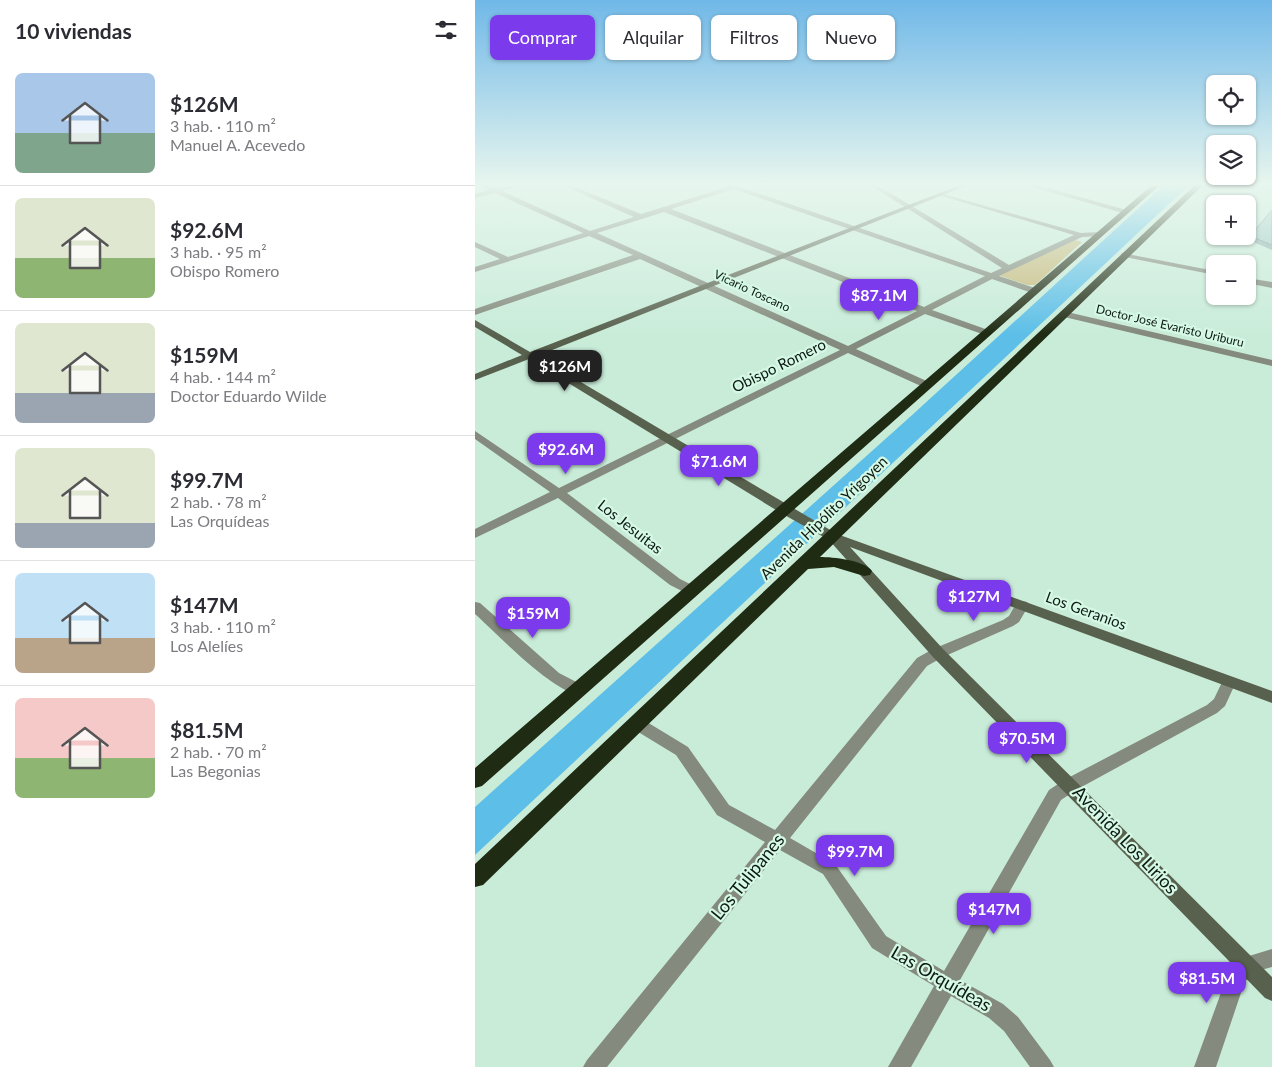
<!DOCTYPE html>
<html lang="es">
<head>
<meta charset="utf-8">
<style>
	body { margin:0; font-family:Lato,sans-serif; background:#f7f7f7; color:#2b2b33; height:100vh; display:flex; flex-direction:column; font-size:19px; white-space:nowrap }
	* { box-sizing:border-box; margin:0 }
	p { font-size:16px; color:#7c7c81 }
	.icon { flex:none; width:28px; height:28px; fill:none; stroke:currentColor; stroke-width:2; stroke-linecap:round; stroke-linejoin:round }
	.map { position:relative; flex:1; overflow:hidden }
	.panel { display:flex; flex-direction:column; background:#fff; width:475px }
	.panel>* { flex:none }
	.top-card { position:absolute; left:15px; top:15px; width:475px; height:45px; display:flex; gap:10px }
	.fabs { position:absolute; left:731px; top:75px; display:grid; gap:10px }
	.fabs a { display:grid; place-items:center; width:50px; height:50px; border-radius:8px; background:#fff; box-shadow:0 1px 4px #0004; font-size:25px }
	.price { position:absolute; translate:-50% -42px; padding:0 11px; border-radius:10px; background:#7c3aed; color:#fff; font-size:16px; line-height:32px; filter:drop-shadow(0 1px 2px #0008) }
	.price::after { content:''; position:absolute; left:50%; top:30px; width:15px; height:11px; margin-left:-8px; background:inherit; clip-path:polygon(0 0,100% 0,50% 100%) }
	.price.selected { background:#222; color:#fff }
	ul { padding:0; list-style:none }
	li { display:flex; align-items:center; gap:15px; height:125px; padding:0 15px }
	li+li { border-top:1px solid #e1e1e2 }
	li span { display:grid; place-items:center; flex:none; width:140px; height:100px; border-radius:8px; color:#555 }
	li>.icon { margin-inline-start:auto }
	span .icon { width:60px; height:60px; fill:#fffc; stroke-width:1 }
	li b { font-size:21px }
	h2 { display:flex; justify-content:space-between; align-items:center; height:60px; padding:0 15px; font-size:21px }
	.chip { padding:0 18px; border-radius:8px; background:#fff; box-shadow:0 1px 4px #0004; font-size:18px; line-height:45px }
	.chip.selected { background:#7c3aed; color:#fff }
	main { display:flex; flex:1; min-height:0 }
	.map>svg:first-child { display:block }
	.green { fill:#c8b97b }
	.water { fill:#5dbfe8 }
	.lines { fill:none; stroke-linecap:round; stroke-linejoin:round }
	.street { fill:#848a7d; fill-rule:evenodd }
	.secondary { fill:#58604e; fill-rule:evenodd }
	.highway { fill:#202b13; fill-rule:evenodd }
	.wall { fill:#85a9a9 }
	.building { fill:#9bc5c4; stroke:#6c8a89 }
	.labels { text-anchor:middle; stroke-width:4.5; stroke-linejoin:round; paint-order:stroke }
	.far-street-label { font-size:12px; fill:#0d1913; stroke:#d6f9e6 }
	.street-label { font-size:15px; fill:#0d1913; stroke:#d6f9e6 }
	.near-street-label { font-size:18px; fill:#0d1913; stroke:#d6f9e6 }
</style>
</head>
<body>
<main>
<section class="panel">
<h2>10 viviendas<svg class="icon" aria-label="filters" viewBox="0 0 24 24"><path d="M4 7h16M4 17h16"/><circle cx="9" cy="7" r="2"/><circle cx="15" cy="17" r="2"/></svg></h2>
<ul>
<li><span style="background:linear-gradient(#a9c7e8 60%,#7fa58c 0)"><svg class="icon" aria-label="home" viewBox="0 0 24 24"><path d="M3 11l9-7 9 7M6 9v11h12V9"/></svg></span><div><b>$126M</b><p>3 hab. · 110 m²</p><p>Manuel A. Acevedo</p></div></li>
<li><span style="background:linear-gradient(#dfe7d0 60%,#8fb573 0)"><svg class="icon" aria-label="home" viewBox="0 0 24 24"><path d="M3 11l9-7 9 7M6 9v11h12V9"/></svg></span><div><b>$92.6M</b><p>3 hab. · 95 m²</p><p>Obispo Romero</p></div></li>
<li><span style="background:linear-gradient(#dfe7d0 70%,#9aa5b1 0)"><svg class="icon" aria-label="home" viewBox="0 0 24 24"><path d="M3 11l9-7 9 7M6 9v11h12V9"/></svg></span><div><b>$159M</b><p>4 hab. · 144 m²</p><p>Doctor Eduardo Wilde</p></div></li>
<li><span style="background:linear-gradient(#dfe7d0 75%,#9aa5b1 0)"><svg class="icon" aria-label="home" viewBox="0 0 24 24"><path d="M3 11l9-7 9 7M6 9v11h12V9"/></svg></span><div><b>$99.7M</b><p>2 hab. · 78 m²</p><p>Las Orquídeas</p></div></li>
<li><span style="background:linear-gradient(#bfe0f5 65%,#b9a48a 0)"><svg class="icon" aria-label="home" viewBox="0 0 24 24"><path d="M3 11l9-7 9 7M6 9v11h12V9"/></svg></span><div><b>$147M</b><p>3 hab. · 110 m²</p><p>Los Alelíes</p></div></li>
<li><span style="background:linear-gradient(#f6c9c9 60%,#8fb573 0)"><svg class="icon" aria-label="home" viewBox="0 0 24 24"><path d="M3 11l9-7 9 7M6 9v11h12V9"/></svg></span><div><b>$81.5M</b><p>2 hab. · 70 m²</p><p>Las Begonias</p></div></li>
</ul>
</section>
<div class="map">
<svg width="797" height="1067" viewBox="0 0 797 1067">
	<rect width="100%" height="100%" fill="#c9ecd9"/>
	<path class="green" d="M 600,240 L 607,242 L 560,285 L 552,285 L 523,275 Z"/>
	<path class="water" d="M 689,185 L 714,185 L 0,855 L 0,807 L 436,416 Z"/>
	<g class="lines">
		<path class="street" d="M 5,185 L 13,185 L 21,188 L 44,185 L 43,186 L 27,191 L 115,231 L 159,217 L 87,185 L 95,185 L 166,214 L 252,187 L 250,185 L 264,185 L 265,187 L 516,273 L 527,268 L 395,185 L 402,185 L 534,265 L 599,235 L 464,195 L 464,193 L 606,233 L 624,232 L 628,234 L 624,236 L 607,237 L 524,276 L 563,289 L 563,293 L 557,293 L 517,279 L 457,310 L 516,331 L 516,335 L 510,335 L 450,314 L 381,349 L 456,383 L 456,387 L 448,387 L 373,353 L 92,493 L 205,579 L 223,588 L 225,591 L 223,594 L 213,594 L 195,585 L 83,498 L 0,538 L 0,529 L 75,492 L 0,439 L 0,431 L 84,488 L 365,350 L 165,259 L 0,315 L 0,309 L 158,255 L 114,236 L 0,272 L 0,267 L 25,259 L 0,247 L 0,242 L 33,257 L 108,233 L 20,193 L 0,198 L 0,194 L 14,190 ZM 259,189 L 510,276 L 449,307 L 196,209 ZM 189,212 L 442,311 L 373,346 L 122,233 Z
			M 553,185 L 562,185 L 655,211 L 648,213 L 554,186 Z
			M 647,253 L 740,271 L 740,275 L 650,257 L 646,255 Z
			M 772,278 L 797,282 L 797,288 L 772,283 Z
			M 588,311 L 797,360 L 797,366 L 585,316 L 585,312 Z
			M 547,601 L 552,602 L 554,605 L 544,622 L 538,626 L 468,657 L 452,666 L 315,838 L 360,864 L 411,936 L 469,971 L 574,790 L 589,780 L 732,705 L 739,699 L 749,678 L 754,677 L 759,678 L 761,682 L 750,706 L 742,713 L 601,790 L 586,800 L 485,980 L 528,1004 L 543,1017 L 575,1060 L 579,1067 L 555,1067 L 529,1031 L 514,1018 L 476,996 L 436,1067 L 413,1067 L 459,986 L 397,948 L 348,874 L 305,850 L 132,1067 L 108,1067 L 112,1060 L 290,842 L 242,815 L 201,755 L 155,727 L 153,723 L 155,719 L 161,717 L 167,719 L 213,747 L 254,805 L 300,830 L 442,658 L 458,649 L 528,620 L 534,616 L 542,602 Z
			M 0,602 L 5,603 L 84,673 L 109,686 L 112,690 L 109,694 C 86,701 19,631 0,614 Z
			M 797,949 L 797,967 L 786,970 L 770,981 L 741,1067 L 719,1067 L 755,968 L 774,956 Z"/>
		<path class="secondary" d="M 485,185 L 493,185 L 62,356 L 362,534 L 797,691 L 797,703 L 375,547 L 468,649 L 797,977 L 797,1001 L 790,998 L 458,657 L 354,540 L 306,513 L 54,359 L 0,380 L 0,374 L 47,355 L 0,327 L 0,320 L 55,352 Z"/>
		<path class="highway" d="M 677,185 L 685,185 L 7,786 L 0,788 L 0,768 Z
			M 720,185 L 728,185 L 345,557 C 358,557 389,560 397,571 L 395,575 L 389,576 L 359,567 L 333,569 L 8,885 L 0,887 L 0,864 Z"/>
	</g>
	<path class="wall" d="M 797,210 L 797,250 L 774,240 L 775,236 Z"/>
	<path class="building" d="M 797,210 L 797,245 L 775,236 Z"/>
	<linearGradient id="sky" x2="0" y2="1"><stop stop-color="#70b8e8"/><stop offset="0.55" stop-color="#e7f6ee"/><stop offset="1" stop-color="#e7f6ee" stop-opacity="0"/></linearGradient>
	<rect width="797" height="334" fill="url(#sky)"/>
	<g class="labels">
		<g class="far-street-label">
			<text transform="translate(277 291) rotate(25)" y="4">Vicario Toscano</text>
			<text transform="translate(695 326) rotate(13)" y="4">Doctor José Evaristo Uriburu</text>
		</g>
		<g class="street-label">
			<text transform="translate(304 366) rotate(-26)" y="5">Obispo Romero</text>
			<text transform="translate(349 518) rotate(-44)" y="5">Avenida Hipólito Yrigoyen</text>
			<text transform="translate(155 527) rotate(38)" y="5">Los Jesuitas</text>
			<text transform="translate(611 611) rotate(20)" y="5">Los Geranios</text>
		</g>
		<g class="near-street-label">
			<text transform="translate(650 840) rotate(46)" y="6">Avenida Los Lirios</text>
			<text transform="translate(273 877) rotate(-51)" y="6">Los Tulipanes</text>
			<text transform="translate(466 979) rotate(30)" y="6">Las Orquídeas</text>
		</g>
	</g>
</svg>
<div class="fabs">
<a><svg class="icon" aria-label="locate" viewBox="0 0 24 24"><circle cx="12" cy="12" r="6"/><path d="M12 2v4M12 18v4M2 12h4M18 12h4"/></svg></a>
<a><svg class="icon" aria-label="layers" viewBox="0 0 24 24"><path d="M12 4l9 5-9 5-9-5zM3 14l9 5 9-5"/></svg></a>
<a>+</a>
<a>−</a>
</div>
<b class="price" style="left:404px;top:321px">$87.1M</b>
<b class="price selected" style="left:90px;top:392px">$126M</b>
<b class="price" style="left:91px;top:475px">$92.6M</b>
<b class="price" style="left:244px;top:487px">$71.6M</b>
<b class="price" style="left:499px;top:622px">$127M</b>
<b class="price" style="left:58px;top:639px">$159M</b>
<b class="price" style="left:552px;top:764px">$70.5M</b>
<b class="price" style="left:380px;top:877px">$99.7M</b>
<b class="price" style="left:519px;top:935px">$147M</b>
<b class="price" style="left:732px;top:1004px">$81.5M</b>
<div class="top-card">
<a class="chip selected">Comprar</a>
<a class="chip">Alquilar</a>
<a class="chip">Filtros</a>
<a class="chip">Nuevo</a>
</div>
</div>
</main>
</body>
</html>
